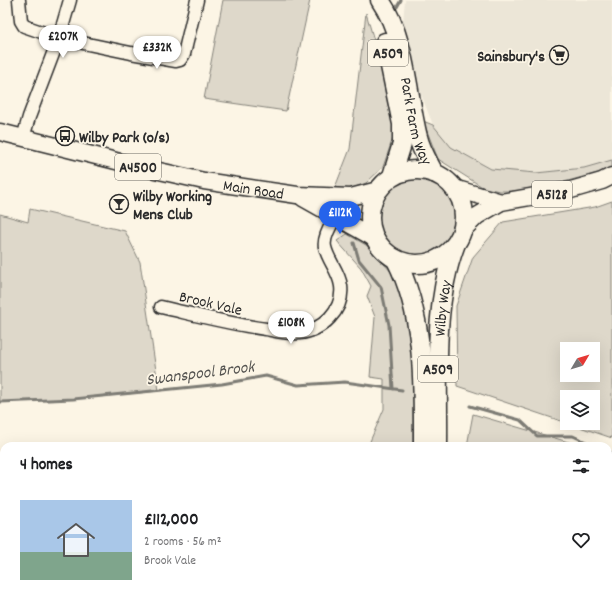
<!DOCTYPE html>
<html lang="en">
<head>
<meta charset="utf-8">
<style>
	body { margin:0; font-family:Dekko,sans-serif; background:#f2f2f2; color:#202124; height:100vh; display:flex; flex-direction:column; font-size:15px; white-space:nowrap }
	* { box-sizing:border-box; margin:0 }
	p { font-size:13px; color:#757577 }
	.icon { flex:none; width:22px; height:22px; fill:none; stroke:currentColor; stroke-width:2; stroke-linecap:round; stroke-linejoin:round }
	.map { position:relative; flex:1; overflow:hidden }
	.side { position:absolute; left:0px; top:442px; width:612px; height:156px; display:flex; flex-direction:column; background:#fff; border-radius:12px 12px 0 0; box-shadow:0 4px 16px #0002 }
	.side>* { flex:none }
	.needle { width:26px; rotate:52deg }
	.buttons { position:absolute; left:560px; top:342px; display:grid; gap:8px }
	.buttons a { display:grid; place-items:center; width:40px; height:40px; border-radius:0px; background:#fff; box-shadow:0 4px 16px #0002; font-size:20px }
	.price { position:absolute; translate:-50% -34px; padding:0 9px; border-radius:14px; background:#fff; color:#222; font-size:13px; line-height:26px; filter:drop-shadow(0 1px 2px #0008) }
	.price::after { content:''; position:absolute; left:50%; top:24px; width:12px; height:9px; margin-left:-6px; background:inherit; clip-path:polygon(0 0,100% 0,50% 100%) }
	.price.active { background:#2563eb; color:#fff }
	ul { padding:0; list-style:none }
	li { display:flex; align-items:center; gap:12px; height:100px; padding:0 20px }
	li+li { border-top:1px solid #e0e0e0 }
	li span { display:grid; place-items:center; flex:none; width:112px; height:80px; border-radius:0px; color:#555 }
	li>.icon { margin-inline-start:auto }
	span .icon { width:48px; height:48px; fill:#fffc; stroke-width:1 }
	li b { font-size:17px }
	h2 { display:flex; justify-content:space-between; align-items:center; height:48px; padding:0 20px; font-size:17px }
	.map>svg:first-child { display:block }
	.built { fill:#ece6d7 }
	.green { fill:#ded8ca; stroke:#84827a; fill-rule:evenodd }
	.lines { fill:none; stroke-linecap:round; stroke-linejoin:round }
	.stream { stroke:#7d7b74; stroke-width:3 }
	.minor-casing { stroke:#2b2b2b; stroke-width:15 }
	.major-casing { stroke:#2b2b2b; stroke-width:19 }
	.highway-casing { stroke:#2b2b2b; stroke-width:21 }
	.minor { stroke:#fcf5e5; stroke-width:12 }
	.major { stroke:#fcf5e5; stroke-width:16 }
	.highway { stroke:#fcf5e5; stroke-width:18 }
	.labels { text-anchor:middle; stroke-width:3.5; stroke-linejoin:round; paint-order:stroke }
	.shield { fill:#fcf5e5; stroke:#6a6863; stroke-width:1 }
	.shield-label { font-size:15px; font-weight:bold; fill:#2b2b2b }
	.poi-label { font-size:16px; font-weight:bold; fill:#2b2b2b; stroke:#fcf5e5; text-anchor:start }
	.street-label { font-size:16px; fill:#2b2b2b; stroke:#fcf5e5 }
	.water-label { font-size:17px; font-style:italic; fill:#545350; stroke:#fcf5e5 }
</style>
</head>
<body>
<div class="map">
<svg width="612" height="598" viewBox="0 0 612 598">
	<rect width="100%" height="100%" fill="#fcf5e5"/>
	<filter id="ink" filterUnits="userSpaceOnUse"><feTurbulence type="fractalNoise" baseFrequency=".025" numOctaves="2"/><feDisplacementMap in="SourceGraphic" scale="8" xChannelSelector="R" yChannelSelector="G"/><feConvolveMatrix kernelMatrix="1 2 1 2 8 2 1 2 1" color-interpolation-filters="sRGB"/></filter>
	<g filter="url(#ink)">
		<path class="built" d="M 405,0 L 612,0 L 612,160 L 584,168 L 535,173 L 491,169 L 450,147 L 433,125 L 401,43 Z"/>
		<path class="green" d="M 223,0 L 310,0 L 286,111 L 204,99 Z
			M 366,13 L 387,85 L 396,129 L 383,167 L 366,183 L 348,190 L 334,190 L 350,149 Z
			M 423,121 L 433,125 L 451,147 L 491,169 L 536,173 L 584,168 L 612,160 L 612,169 L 564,182 L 515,191 L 500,191 L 484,188 L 438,159 Z
			M377 216a41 41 0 1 1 82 0a41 41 0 1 1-82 0Z
			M 612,201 L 612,438 L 568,423 L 593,423 L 593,397 L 567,397 L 567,423 L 457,386 L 456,306 L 473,257 L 503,222 L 595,207 ZM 567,349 L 593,349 L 593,375 L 567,375 Z
			M 30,209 L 125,231 L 140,262 L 159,391 L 73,399 L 0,402 L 0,214 L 28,222 Z
			M 347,234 L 366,245 L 399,280 L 413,330 L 413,446 L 368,446 L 384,409 L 384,379 L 370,377 L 375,317 L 367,296 L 371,286 L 361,268 L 337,241 Z
			M 473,414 L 582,446 L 467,446 Z
			M 608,454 L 612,455 L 612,543 L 608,542 Z
			M 320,594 L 400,594 L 399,598 L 319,598 Z"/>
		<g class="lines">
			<path class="stream" d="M 397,7 L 401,0
				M 354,243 L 359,260 L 381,287 L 389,325 L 393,389
				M 0,402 L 73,399 L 222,384 L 266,376 L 298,385 L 345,382 L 402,390
				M 470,406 L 520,420 L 537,436 L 573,436 L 595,446
				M 608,452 L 612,453"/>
			<defs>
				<path id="minor" d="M 19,0 L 21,21 L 24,26 L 59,38 L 29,117 L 23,138
					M 70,0 L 59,38 L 131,53 L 176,61 L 180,60 L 184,54 L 197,0
					M 161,307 C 196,315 230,324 266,329 C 276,331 288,334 299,333 C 322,331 344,310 341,286 C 339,271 328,261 325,247 C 322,234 342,206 351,197
					M 509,598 L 509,594"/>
				<g id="major">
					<path id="s1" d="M 0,132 L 128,164 L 204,181 L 297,195 L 351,197 L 378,190"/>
					<path d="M 454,188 L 501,202"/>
					<path d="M 303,198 L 374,238"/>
					<path d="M 463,230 L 477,216 L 501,202 L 571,190 L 602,181 L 612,176"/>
				</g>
				<g id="highway">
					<path id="s2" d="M 380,0 C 406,38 407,93 418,137 C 421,150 428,161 434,173"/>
					<path d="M 385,42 L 402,124 L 402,144 L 392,176"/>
					<circle cx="417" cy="217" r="47"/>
					<path d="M 396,260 C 425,317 423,383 423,446"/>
					<path id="s3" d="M 438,446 C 439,380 432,308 455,246"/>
					<path d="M 409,598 L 409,594"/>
					<path d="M 424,598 L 425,594"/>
				</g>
			</defs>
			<use href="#minor" class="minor-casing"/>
			<use href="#major" class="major-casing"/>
			<use href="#highway" class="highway-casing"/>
			<use href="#minor" class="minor"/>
			<use href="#major" class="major"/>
			<use href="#highway" class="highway"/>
		</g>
	</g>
	<defs>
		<symbol id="supermarket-ring" viewBox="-11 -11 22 22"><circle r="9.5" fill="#fcf5e5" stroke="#2b2b2b" stroke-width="1.5"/><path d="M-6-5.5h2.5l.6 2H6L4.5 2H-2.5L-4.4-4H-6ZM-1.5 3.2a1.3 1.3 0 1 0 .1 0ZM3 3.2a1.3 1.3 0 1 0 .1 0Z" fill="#2b2b2b"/></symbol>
		<symbol id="bus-ring" viewBox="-11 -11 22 22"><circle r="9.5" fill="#fcf5e5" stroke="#2b2b2b" stroke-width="1.5"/><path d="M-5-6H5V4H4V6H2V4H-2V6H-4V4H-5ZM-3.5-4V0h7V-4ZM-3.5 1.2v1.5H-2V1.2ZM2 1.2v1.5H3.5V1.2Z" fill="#2b2b2b"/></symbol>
		<symbol id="bar-ring" viewBox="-11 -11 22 22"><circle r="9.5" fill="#fcf5e5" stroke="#2b2b2b" stroke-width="1.5"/><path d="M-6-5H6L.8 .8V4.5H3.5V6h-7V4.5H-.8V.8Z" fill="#2b2b2b"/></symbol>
	</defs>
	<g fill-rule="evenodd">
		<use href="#supermarket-ring" x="548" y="44" width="22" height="22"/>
		<use href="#bus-ring" x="54" y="125" width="22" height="22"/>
		<use href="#bar-ring" x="108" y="193" width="22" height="22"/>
	</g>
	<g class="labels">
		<g class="shield">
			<rect x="368" y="40" width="40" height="26" rx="3"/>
			<rect x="115" y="154" width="46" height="26" rx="3"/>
			<rect x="532" y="181" width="40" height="26" rx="3"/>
			<rect x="418" y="356" width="40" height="26" rx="3"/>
		</g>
		<g class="shield-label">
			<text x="388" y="58">A509</text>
			<text x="138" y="172">A4500</text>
			<text x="552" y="199">A5128</text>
			<text x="438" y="374">A509</text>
		</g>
		<g class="poi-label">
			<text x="545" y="61" text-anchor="end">Sainsbury's</text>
			<text x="79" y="142">Wilby Park (o/s)</text>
			<text x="133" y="201">Wilby Working<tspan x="133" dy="18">Mens Club</tspan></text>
		</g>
		<g class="street-label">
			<text dy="6" stroke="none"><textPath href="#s2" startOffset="127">Park Farm Way</textPath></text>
			<text dy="6" stroke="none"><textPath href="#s1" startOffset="260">Main Road</textPath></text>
			<text transform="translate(211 302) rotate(13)" y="6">Brook Vale</text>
			<text dy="6" stroke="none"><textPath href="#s3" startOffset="138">Wilby Way</textPath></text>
		</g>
		<g class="water-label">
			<text transform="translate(200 372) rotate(-7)" y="6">Swanspool Brook</text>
		</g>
	</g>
</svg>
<div class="buttons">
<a><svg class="needle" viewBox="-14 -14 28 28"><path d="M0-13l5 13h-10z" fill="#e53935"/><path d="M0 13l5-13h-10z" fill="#757577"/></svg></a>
<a><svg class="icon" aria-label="layers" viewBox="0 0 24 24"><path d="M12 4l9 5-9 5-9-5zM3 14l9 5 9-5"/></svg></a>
</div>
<b class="price" style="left:63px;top:59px">£207K</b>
<b class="price" style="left:157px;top:70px">£332K</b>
<b class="price active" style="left:340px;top:235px">£112K</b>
<b class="price" style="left:291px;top:345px">£108K</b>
<section class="side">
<h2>4 homes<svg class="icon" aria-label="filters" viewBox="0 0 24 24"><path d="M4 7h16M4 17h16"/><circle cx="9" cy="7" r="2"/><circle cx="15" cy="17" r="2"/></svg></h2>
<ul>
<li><span style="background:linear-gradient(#a9c7e8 65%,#7fa58c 0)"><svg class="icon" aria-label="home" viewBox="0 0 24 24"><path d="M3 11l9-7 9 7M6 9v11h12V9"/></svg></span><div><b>£112,000</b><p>2 rooms · 56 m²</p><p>Brook Vale</p></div><svg class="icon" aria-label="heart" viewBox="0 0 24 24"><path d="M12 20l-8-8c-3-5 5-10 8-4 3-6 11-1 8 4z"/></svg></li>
</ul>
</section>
</div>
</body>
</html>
